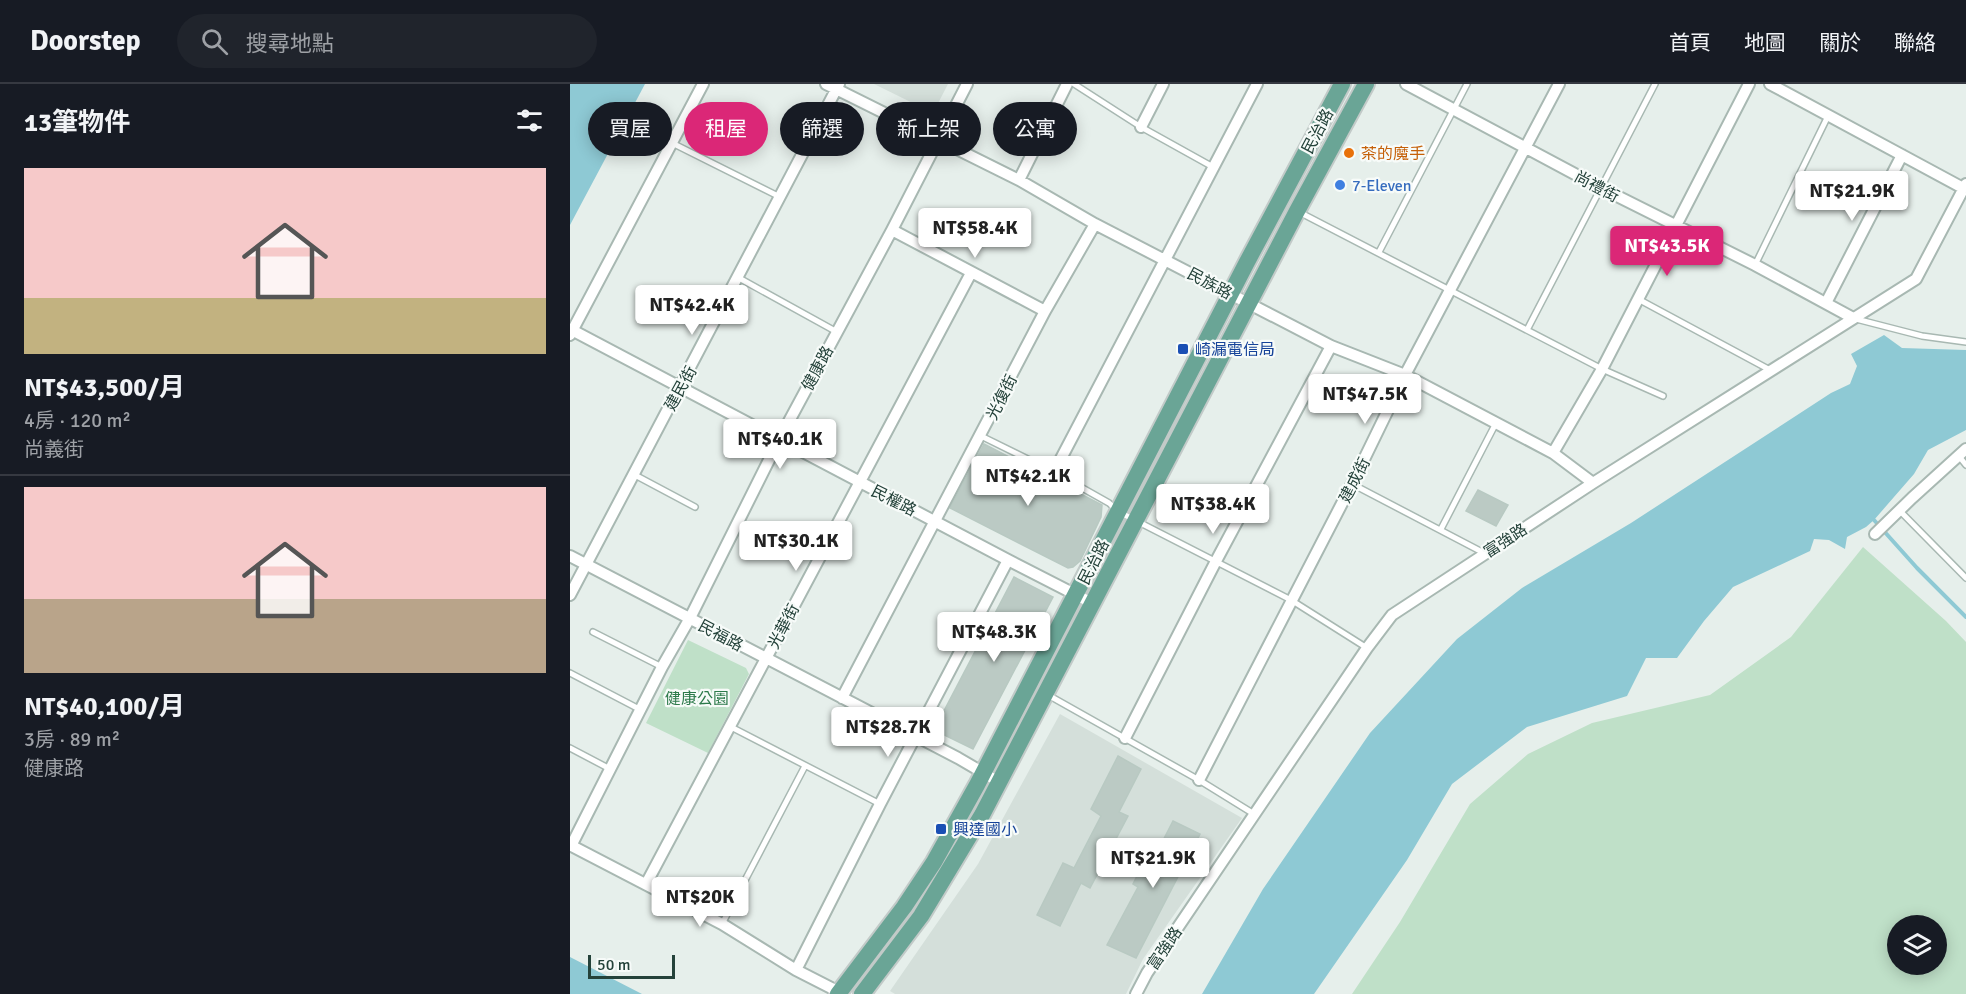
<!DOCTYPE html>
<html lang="zh-TW">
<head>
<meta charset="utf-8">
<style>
	body { margin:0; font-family:Signika,"Noto Sans TC",sans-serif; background:#20242c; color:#f1f3f6; height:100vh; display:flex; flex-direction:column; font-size:22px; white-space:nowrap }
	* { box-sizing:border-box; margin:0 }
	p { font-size:20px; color:#9ea1a6 }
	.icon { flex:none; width:33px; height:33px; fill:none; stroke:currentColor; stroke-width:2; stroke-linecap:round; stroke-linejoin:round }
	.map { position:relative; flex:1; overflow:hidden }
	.details { display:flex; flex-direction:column; background:#171b24; width:570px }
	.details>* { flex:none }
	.guide { position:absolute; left:18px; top:18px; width:570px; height:54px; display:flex; gap:12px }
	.controls { position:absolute; left:1317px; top:831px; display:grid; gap:12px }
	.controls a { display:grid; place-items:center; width:60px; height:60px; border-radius:50%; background:#171b24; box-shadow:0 3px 15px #0003; font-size:30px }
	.scale { position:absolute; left:18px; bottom:15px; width:87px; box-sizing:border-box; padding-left:6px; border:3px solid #24423a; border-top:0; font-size:16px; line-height:21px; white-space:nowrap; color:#24423a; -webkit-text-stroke:4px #f7fbf9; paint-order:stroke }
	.price { position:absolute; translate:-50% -51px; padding:0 14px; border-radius:6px; background:#fff; color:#222; font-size:20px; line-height:39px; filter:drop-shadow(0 2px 3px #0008) }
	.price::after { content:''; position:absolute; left:50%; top:36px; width:18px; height:14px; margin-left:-9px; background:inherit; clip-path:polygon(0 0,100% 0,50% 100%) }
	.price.current { background:#db2777; color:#fff }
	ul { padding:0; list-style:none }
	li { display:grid; align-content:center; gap:12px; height:318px; padding:0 24px }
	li+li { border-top:2px solid #363941 }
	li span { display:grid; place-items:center; height:186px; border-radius:0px; color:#555 }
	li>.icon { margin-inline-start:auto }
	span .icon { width:108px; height:108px; fill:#fffc; stroke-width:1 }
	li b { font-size:26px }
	h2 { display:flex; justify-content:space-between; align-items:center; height:72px; padding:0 24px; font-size:26px }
	.tag { padding:0 21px; border-radius:27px; background:#171b24; box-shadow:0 3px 15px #0003; font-size:21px; line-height:54px }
	.tag.current { background:#db2777; color:#fff }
	header { display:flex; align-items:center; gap:36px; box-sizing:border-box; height:84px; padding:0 30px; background:#171b24; border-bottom:2px solid #363941 }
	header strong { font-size:28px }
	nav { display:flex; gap:33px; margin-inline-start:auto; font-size:21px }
	.search { width:420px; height:54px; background:#20242c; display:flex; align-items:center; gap:15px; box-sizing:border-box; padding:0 21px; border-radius:33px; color:#9ea1a6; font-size:22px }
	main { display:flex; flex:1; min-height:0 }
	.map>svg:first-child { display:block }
	.built { fill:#d4dfda }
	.green { fill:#bfe0c8; fill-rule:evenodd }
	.water { fill:#8ec9d4 }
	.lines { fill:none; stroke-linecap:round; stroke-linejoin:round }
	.stream { stroke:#8ec9d4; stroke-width:4 }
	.building { fill:#bbcac4; stroke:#b8c9c2; stroke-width:1.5 }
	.service-casing { stroke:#a8b8b2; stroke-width:8 }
	.minor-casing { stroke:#a8b8b2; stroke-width:14 }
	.primary-casing { stroke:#c2cac8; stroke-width:20 }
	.service { stroke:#fff; stroke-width:5 }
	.minor { stroke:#fff; stroke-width:10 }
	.primary { stroke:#6aa596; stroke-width:16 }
	.food-dot { fill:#e8710a; stroke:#f7fbf9; stroke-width:2 }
	.shop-dot { fill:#3f7fe0; stroke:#f7fbf9; stroke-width:2 }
	.transit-dot { fill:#1a4fb4; stroke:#f7fbf9; stroke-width:2 }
	.labels { text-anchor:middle; stroke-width:4.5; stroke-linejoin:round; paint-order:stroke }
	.street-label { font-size:16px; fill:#24423a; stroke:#f7fbf9 }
	.food-label { font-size:16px; fill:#c56008; stroke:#f7fbf9; text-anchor:start }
	.shop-label { font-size:16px; fill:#366cbe; stroke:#f7fbf9; text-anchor:start }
	.transit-label { font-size:16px; fill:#164399; stroke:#f7fbf9; text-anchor:start }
	.park-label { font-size:16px; fill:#2d7a4b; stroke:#f7fbf9 }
</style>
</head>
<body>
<header>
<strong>Doorstep</strong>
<div class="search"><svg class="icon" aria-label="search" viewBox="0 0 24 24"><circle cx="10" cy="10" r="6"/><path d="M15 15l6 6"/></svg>搜尋地點</div>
<nav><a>首頁</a><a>地圖</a><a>關於</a><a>聯絡</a></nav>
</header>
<main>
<section class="details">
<h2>13筆物件<svg class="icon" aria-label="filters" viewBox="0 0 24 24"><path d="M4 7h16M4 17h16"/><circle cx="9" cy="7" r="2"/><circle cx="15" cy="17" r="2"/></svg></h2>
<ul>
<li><span style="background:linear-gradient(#f6c9c9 70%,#c2b280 0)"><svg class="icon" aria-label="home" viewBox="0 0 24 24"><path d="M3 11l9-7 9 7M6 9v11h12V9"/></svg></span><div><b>NT$43,500/月</b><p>4房 · 120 m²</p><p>尚義街</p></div></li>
<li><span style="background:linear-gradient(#f6c9c9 60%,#b9a48a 0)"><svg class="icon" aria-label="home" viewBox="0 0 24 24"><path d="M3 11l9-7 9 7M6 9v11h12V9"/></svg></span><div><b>NT$40,100/月</b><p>3房 · 89 m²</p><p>健康路</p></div></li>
</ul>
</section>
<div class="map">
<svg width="1396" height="910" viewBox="0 0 1396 910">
	<rect width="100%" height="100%" fill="#e6efeb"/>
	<path class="built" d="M 304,0 L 378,0 L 363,29 Z
		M 490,630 L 672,734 L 573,875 L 556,910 L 325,910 L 320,907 L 408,780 Z"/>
	<path class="green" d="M 1293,463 L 1376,537 L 1396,558 L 1396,910 L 782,910 L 830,838 L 900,720 L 958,670 L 1022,639 L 1140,611 L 1221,553 ZM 1328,842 L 1366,842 L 1366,880 L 1328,880 Z
		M 118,556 L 176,584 L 179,590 L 138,669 L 76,639 Z"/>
	<path class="water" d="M 0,0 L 75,0 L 0,141 Z
		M 1314,251 L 1332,264 L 1396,266 L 1396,346 L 1358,366 L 1344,390 L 1304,436 L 1296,443 L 1277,453 L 1275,465 L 1259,456 L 1244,455 L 1240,467 L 1163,503 L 1134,537 L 1107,574 L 1076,574 L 1057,612 L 957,643 L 882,700 L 837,776 L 744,910 L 632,910 L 693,805 L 800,649 L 887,555 L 952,504 L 1061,439 L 1261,309 L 1280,300 L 1287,282 L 1281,270 Z
		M 0,873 L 72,910 L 0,910 Z"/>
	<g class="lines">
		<path class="stream" d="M 1304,436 L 1347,484 L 1396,533"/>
	</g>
	<path class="building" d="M 414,360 L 532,421 L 531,433 L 510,477 L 503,483 L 498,484 L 380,424 Z
		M 908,406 L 938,421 L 926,442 L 896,427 Z
		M 444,493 L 483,513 L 403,665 L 364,646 Z
		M 548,672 L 571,685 L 549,728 L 558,732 L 520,804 L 511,799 L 490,842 L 467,831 L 493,779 L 504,784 L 531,732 L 521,725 Z
		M 603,737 L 630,750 L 566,874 L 537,861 L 568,803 L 563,800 L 577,772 L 584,774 Z"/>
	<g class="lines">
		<defs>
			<path id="service" d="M 504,0 L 571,43 L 643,83
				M 102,59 L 210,113
				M 729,128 L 1032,285 L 1093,312
				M 809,168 L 897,0
				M 1185,181 L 1258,32
				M 169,194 L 267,248
				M 1068,215 L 1200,286
				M 1286,235 L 1352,252 L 1396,258
				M 957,246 L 1085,0
				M 411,352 L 484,388 L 539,419 L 549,428 L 721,516 L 797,564
				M 1388,371 L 1396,381
				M 63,390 L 125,423
				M 782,400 L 914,469
				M 1330,427 L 1396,494
				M 871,445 L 926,339
				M 23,548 L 92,583
				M 0,589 L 71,626
				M 478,611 L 629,696 L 684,730
				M 161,643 L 310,720
				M 0,664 L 40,685
				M 152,840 L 235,682"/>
			<path id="minor" d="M 256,0 L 449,96 L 525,140 L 761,262 L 835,291 L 983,369 L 1023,399
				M 836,0 L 1031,104 L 1185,181 L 1283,234
				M 1200,0 L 1393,104
				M 571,43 L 593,0
				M 449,96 L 497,0
				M 322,146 L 475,227
				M 1256,219 L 1332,71
				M 0,245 L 438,476 L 522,519
				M 0,251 L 133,0
				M 983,369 L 1032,285 L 1179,0
				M 484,388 L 687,0
				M 1305,450 L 1342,414 L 1396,365
				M 0,472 L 388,674 L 429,698
				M 0,511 C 89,341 180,171 269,0
				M 272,614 L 475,227 L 525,140
				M 555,654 L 646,477 L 761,262
				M 629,696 L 782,400 L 835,291 L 989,0
				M 0,761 L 152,840 L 226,886 L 273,910
				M 1,762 L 92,583 L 120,534 L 210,354 L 322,146 L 397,0
				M 76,800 L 401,189
				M 226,886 L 310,720 L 438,476
				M 566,910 L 577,889 L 797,564 L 822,531 L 1023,399 L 1346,195 L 1396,100"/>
			<path id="primary" d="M 268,910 L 334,823 L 364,778 L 407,701 L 677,178 L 772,0
				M 292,910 L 351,832 L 412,731 L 727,127 L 796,0"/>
		</defs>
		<use href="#service" class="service-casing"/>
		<use href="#minor" class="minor-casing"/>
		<use href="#primary" class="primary-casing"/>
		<use href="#service" class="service"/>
		<use href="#minor" class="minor"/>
		<use href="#primary" class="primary"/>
	</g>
	<circle class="food-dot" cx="779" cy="69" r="6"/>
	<circle class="shop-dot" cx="770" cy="101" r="6"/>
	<g class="transit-dot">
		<rect x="607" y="259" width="12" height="12" rx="3"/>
		<rect x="365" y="739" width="12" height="12" rx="3"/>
	</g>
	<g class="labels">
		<g class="street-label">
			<text transform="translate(747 47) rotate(-62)" y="6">民治路</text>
			<text transform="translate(1027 102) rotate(28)" y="6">尚禮街</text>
			<text transform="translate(640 199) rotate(28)" y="6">民族路</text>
			<text transform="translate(247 284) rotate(-62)" y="6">健康路</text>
			<text transform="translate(110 304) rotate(-61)" y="6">建民街</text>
			<text transform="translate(431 313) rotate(-63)" y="6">光復街</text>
			<text transform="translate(784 396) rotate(-63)" y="6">建成街</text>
			<text transform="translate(324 416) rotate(27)" y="6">民權路</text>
			<text transform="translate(935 456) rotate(-33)" y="6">富強路</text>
			<text transform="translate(523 478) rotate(-63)" y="6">民治路</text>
			<text transform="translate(213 542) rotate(-62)" y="6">光華街</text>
			<text transform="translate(151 551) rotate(28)" y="6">民福路</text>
			<text transform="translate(594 864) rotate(-56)" y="6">富強路</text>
		</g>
		<g class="food-label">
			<text x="791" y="75">茶的魔手</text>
		</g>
		<g class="shop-label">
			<text x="782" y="107">7-Eleven</text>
		</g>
		<g class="transit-label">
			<text x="625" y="271">崎漏電信局</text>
			<text x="383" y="751">興達國小</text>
		</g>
		<g class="park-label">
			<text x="127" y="620">健康公園</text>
		</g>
	</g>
</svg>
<div class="controls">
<a><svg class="icon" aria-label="layers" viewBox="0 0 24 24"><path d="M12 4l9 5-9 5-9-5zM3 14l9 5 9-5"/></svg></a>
</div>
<div class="scale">50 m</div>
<b class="price" style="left:1282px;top:138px">NT$21.9K</b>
<b class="price" style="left:405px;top:175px">NT$58.4K</b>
<b class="price current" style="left:1097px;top:193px">NT$43.5K</b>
<b class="price" style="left:122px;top:252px">NT$42.4K</b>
<b class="price" style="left:795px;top:341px">NT$47.5K</b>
<b class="price" style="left:210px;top:386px">NT$40.1K</b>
<b class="price" style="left:458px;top:423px">NT$42.1K</b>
<b class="price" style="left:643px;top:451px">NT$38.4K</b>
<b class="price" style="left:226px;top:488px">NT$30.1K</b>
<b class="price" style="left:424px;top:579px">NT$48.3K</b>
<b class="price" style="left:318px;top:674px">NT$28.7K</b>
<b class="price" style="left:583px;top:805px">NT$21.9K</b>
<b class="price" style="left:130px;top:844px">NT$20K</b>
<div class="guide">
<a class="tag">買屋</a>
<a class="tag current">租屋</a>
<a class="tag">篩選</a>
<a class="tag">新上架</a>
<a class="tag">公寓</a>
</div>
</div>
</main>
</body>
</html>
